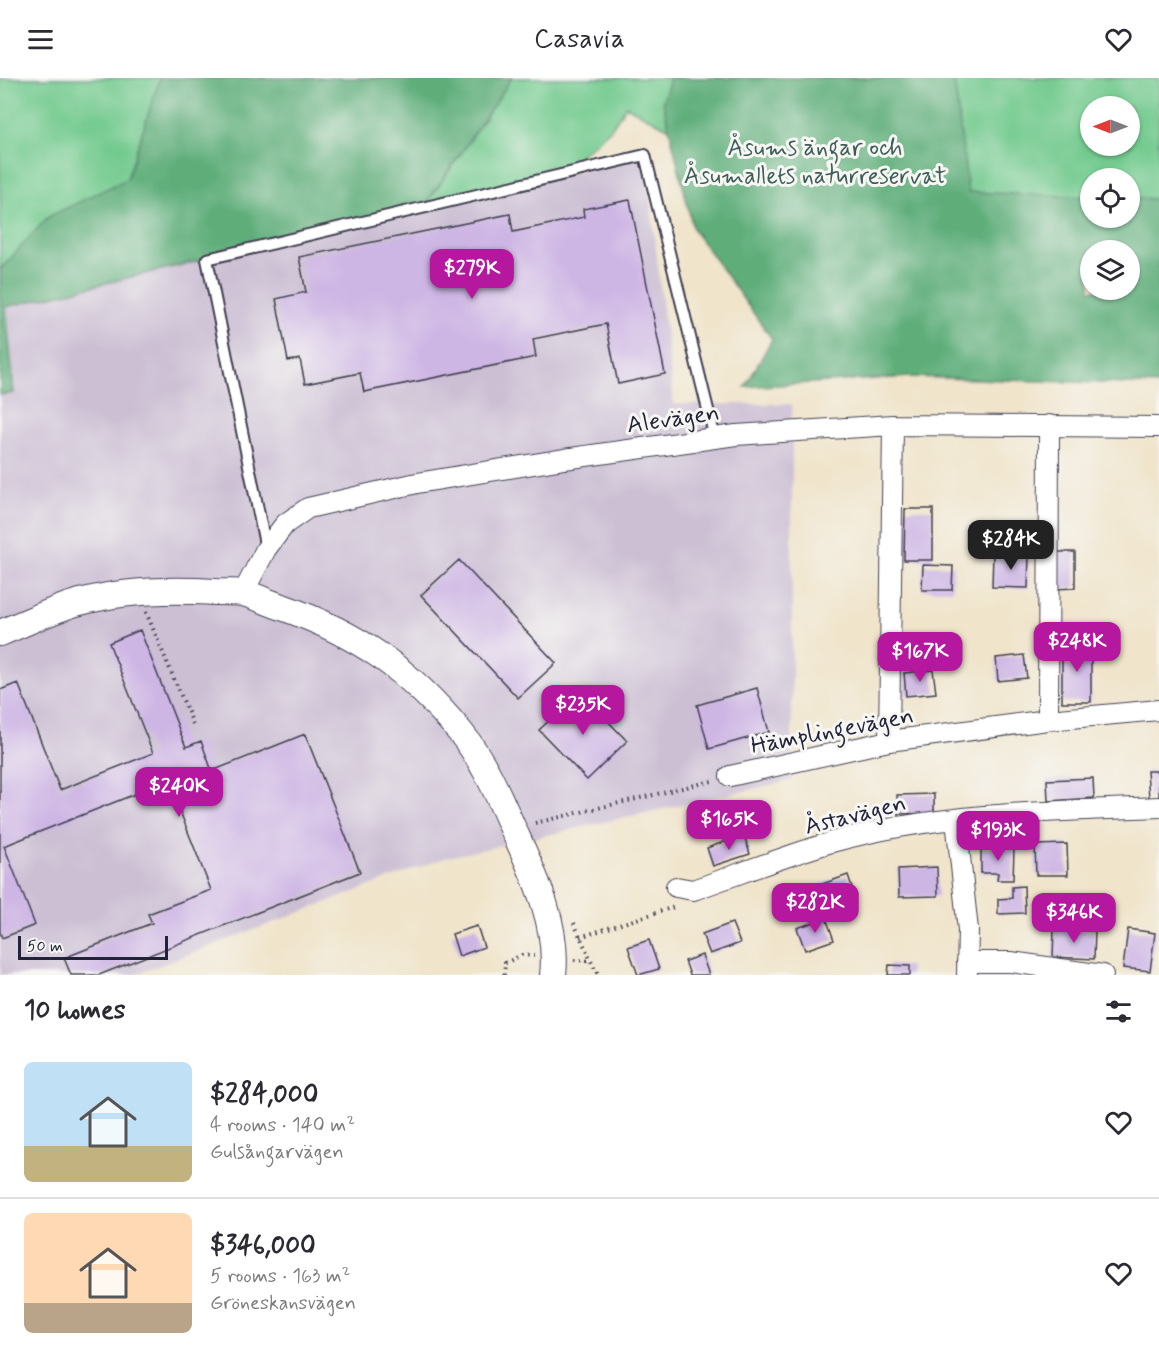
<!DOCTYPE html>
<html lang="en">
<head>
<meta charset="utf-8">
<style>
	body { margin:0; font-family:Mynerve,sans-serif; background:#f2f2f3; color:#2b2b33; height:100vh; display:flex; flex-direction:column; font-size:22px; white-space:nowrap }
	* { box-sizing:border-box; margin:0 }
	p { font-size:20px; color:#7c7c81 }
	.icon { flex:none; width:33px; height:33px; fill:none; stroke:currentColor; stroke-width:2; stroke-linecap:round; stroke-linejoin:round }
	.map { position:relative; height:897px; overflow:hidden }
	.details { display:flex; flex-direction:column; background:#fff; flex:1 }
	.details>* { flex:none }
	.needle { width:39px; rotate:270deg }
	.tools { position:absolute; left:1080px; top:18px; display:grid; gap:12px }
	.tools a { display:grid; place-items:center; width:60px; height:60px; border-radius:50%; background:#fff; box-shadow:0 2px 4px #0004; font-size:30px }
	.scale { position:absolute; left:18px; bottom:15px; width:150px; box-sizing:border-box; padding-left:6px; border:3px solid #22223b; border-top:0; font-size:16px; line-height:21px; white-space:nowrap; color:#22223b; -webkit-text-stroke:4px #f6f6f2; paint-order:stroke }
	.price { position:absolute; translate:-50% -51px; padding:0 14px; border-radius:12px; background:#b5179e; color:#fff; font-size:20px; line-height:39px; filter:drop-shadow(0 2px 3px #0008) }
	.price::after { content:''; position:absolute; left:50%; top:36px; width:18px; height:14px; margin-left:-9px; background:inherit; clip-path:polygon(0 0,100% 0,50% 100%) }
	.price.active { background:#222; color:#fff }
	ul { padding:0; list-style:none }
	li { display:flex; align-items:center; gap:18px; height:150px; padding:0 24px }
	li+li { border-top:2px solid #e1e1e2 }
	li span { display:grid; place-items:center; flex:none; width:168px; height:120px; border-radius:9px; color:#555 }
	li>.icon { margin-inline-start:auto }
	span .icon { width:72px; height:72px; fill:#fffc; stroke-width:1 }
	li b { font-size:26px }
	h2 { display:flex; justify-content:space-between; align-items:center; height:72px; padding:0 24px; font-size:26px }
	header { display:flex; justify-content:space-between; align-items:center; height:78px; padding:0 24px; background:#fff; font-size:27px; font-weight:600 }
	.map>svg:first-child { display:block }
	.industrial { fill:#ccbfd4 }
	.green { fill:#73ca8f; stroke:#4a7665; stroke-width:1.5; fill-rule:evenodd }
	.forest { fill:#5eae7a; stroke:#40685a; stroke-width:1.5; fill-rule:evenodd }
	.building { fill:#cdb5e4 }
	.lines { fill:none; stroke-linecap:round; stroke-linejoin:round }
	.service-casing { stroke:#413f50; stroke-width:14 }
	.minor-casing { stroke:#413f50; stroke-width:22 }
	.tertiary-casing { stroke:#413f50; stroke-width:28 }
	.path { stroke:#413f50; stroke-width:4; stroke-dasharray:1.5 4.5; stroke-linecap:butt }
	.service { stroke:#fff; stroke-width:10 }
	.minor { stroke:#fff; stroke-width:20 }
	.tertiary { stroke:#fff; stroke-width:26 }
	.labels { text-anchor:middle; stroke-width:6; stroke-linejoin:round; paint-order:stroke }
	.park-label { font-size:24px; fill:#3e5d58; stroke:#f6f6f2 }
	.street-label { font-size:24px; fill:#22223b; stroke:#f6f6f2 }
</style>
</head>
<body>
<header><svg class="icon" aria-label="menu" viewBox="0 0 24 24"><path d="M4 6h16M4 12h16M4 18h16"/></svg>Casavia<svg class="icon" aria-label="heart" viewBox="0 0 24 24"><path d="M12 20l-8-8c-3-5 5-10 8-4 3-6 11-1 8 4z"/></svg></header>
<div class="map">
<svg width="1159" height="897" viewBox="0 0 1159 897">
	<rect width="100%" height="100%" fill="#f6f6f2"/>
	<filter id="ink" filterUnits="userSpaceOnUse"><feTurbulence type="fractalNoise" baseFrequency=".0167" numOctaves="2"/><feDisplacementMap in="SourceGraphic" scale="12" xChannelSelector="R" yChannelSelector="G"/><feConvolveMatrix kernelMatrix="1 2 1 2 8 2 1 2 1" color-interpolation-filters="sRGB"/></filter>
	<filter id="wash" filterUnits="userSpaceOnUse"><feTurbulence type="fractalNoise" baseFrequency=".008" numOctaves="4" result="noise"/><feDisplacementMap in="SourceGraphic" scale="24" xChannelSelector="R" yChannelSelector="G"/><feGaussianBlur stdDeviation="1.35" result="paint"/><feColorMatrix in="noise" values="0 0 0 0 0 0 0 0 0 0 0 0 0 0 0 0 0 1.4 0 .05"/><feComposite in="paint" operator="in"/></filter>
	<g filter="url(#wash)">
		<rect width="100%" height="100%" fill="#f0e4ca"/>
		<path class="industrial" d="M 645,77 L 674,326 L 792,326 L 792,702 L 444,780 L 134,897 L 0,897 L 0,317 L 14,315 L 6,229 Z"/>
		<path class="green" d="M 0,0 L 1159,0 L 1159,161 L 698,66 L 626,28 L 611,51 L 558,97 L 424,129 L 471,61 L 4,187 L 0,192 ZM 1090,28 L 1130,28 L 1130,68 L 1090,68 ZM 1090,100 L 1130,100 L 1130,140 L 1090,140 Z"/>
		<path class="forest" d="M 160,0 L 512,0 L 424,129 L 6,229 L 14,315 L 0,317 L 0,192 L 48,139 L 127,101 Z
			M 670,0 L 954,0 L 968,114 L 1090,119 L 1090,140 L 1130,140 L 1130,120 L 1159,121 L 1159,307 L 910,299 L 745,309 L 772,261 L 693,151 L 663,24 ZM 1090,172 L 1130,172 L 1130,212 L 1090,212 Z"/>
		<g id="blocks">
			<path class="building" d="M 630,122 L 665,296 L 618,306 L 606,246 L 533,261 L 536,279 L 364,314 L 360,295 L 305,306 L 300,281 L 288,283 L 276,221 L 306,214 L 299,179 L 510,136 L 513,154 L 584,139 L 583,131 Z
				M 905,431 L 933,431 L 933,482 L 904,482 Z
				M 1054,474 L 1075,474 L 1075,510 L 1055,511 Z
				M 993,475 L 1029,476 L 1028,510 L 992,509 Z
				M 459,482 L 556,585 L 518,620 L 421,517 Z
				M 923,487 L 953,488 L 952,512 L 922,512 Z
				M 140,552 L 186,669 L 201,663 L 212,693 L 305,656 L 360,794 L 99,897 L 71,897 L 64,880 L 152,845 L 148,836 L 211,812 L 168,703 L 4,768 L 35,847 L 2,860 L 0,854 L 0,612 L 18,605 L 60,712 L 153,675 L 109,565 Z
				M 1062,567 L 1091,567 L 1091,624 L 1062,624 Z
				M 1024,577 L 1027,600 L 998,603 L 996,580 Z
				M 933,592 L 936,615 L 906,618 L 904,595 Z
				M 757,610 L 769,654 L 709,671 L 697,627 Z
				M 580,614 L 627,663 L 587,702 L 539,652 Z
				M 1147,693 L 1159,693 L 1159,720 L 1149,720 Z
				M 1093,700 L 1094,720 L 1048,723 L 1047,702 Z
				M 934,716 L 934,735 L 898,736 L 897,717 Z
				M 744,757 L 750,776 L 713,788 L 707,770 Z
				M 1067,766 L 1068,797 L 1036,797 L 1035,767 Z
				M 981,769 L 1014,770 L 1013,802 L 997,802 L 998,795 L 981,795 Z
				M 937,789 L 938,818 L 899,819 L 898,791 Z
				M 848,797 L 855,818 L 815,832 L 808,811 Z
				M 1024,808 L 1025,835 L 998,836 L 998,821 L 1012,820 L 1012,809 Z
				M 826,840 L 834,862 L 805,872 L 797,850 Z
				M 732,845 L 740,865 L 710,876 L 702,856 Z
				M 477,848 L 484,869 L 459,878 L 452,856 Z
				M 1054,851 L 1095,853 L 1094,881 L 1053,879 Z
				M 1128,851 L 1155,855 L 1150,893 L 1123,890 Z
				M 649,862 L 659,891 L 638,897 L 628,869 Z
				M 702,877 L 709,897 L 690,897 L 685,883 Z
				M 889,887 L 910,888 L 910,897 L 888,897 Z"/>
		</g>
	</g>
	<g filter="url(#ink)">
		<use href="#blocks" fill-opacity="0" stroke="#413f50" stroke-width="1.5"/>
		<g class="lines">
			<defs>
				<path id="service" d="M 266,471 L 207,181 L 645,77 L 715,360"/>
				<path id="minor" d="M 243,515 L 266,471 L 285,446 L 308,430 L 417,405 L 564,381 L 736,357 L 893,347 L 1159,349
					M 1048,642 L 1049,347
					M 889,663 L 893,347
					M 730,698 L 889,663 L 1048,642 L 1159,632
					M 956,742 L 968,852 L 967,897
					M 676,809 L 693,812 C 739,796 785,778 832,764 C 935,735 1052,733 1159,729
					M 967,884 L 1011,884 L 1103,897"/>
				<path id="tertiary" d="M 0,555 C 26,545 53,531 80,524 C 124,512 171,511 216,514 C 225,514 234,514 243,515 C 256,518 269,525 282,529 C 358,556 409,591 461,655 C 483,682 497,714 511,746 C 532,793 559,844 553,897"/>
			</defs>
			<use href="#service" class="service-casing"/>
			<use href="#minor" class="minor-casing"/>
			<use href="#tertiary" class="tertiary-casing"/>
			<path class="path" d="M 146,534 L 193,646
				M 535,745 L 712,703
				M 574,845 L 595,892 L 600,897
				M 580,859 L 674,829
				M 574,882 L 591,883
				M 504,897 L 505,885 L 522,877 L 534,878"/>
			<use href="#service" class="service"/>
			<use href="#minor" class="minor"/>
			<use href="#tertiary" class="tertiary"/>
		</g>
	</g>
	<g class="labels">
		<g class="park-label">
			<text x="815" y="77">Åsums ängar och<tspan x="815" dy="28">Åsumallets naturreservat</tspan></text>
		</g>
		<g class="street-label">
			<text transform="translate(673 340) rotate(-8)" y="8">Alevägen</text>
			<text transform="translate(832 652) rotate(-11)" y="8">Hämplingevägen</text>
			<text transform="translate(855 736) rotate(-14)" y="8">Åstavägen</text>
		</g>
	</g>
</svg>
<div class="tools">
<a><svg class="needle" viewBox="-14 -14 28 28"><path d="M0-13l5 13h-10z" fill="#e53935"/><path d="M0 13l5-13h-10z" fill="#7c7c81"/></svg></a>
<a><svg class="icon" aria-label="locate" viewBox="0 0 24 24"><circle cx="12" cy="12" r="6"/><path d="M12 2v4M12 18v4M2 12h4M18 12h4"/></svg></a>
<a><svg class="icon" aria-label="layers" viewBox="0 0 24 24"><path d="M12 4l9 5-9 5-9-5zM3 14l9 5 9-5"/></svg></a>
</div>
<div class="scale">50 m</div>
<b class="price" style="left:472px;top:222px">$279K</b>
<b class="price active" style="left:1011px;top:493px">$284K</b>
<b class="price" style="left:1077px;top:595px">$248K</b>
<b class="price" style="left:920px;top:605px">$167K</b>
<b class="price" style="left:583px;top:658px">$235K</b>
<b class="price" style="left:179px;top:740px">$240K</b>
<b class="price" style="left:729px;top:773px">$165K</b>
<b class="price" style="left:998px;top:784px">$193K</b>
<b class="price" style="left:815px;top:856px">$282K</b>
<b class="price" style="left:1074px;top:866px">$346K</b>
</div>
<section class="details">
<h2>10 homes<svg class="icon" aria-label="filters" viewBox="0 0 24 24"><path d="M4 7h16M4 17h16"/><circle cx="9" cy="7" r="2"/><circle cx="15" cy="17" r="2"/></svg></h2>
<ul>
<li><span style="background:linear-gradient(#bfe0f5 70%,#c2b280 0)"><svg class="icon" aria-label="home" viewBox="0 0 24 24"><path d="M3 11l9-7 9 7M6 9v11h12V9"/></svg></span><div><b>$284,000</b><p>4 rooms · 140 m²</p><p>Gulsångarvägen</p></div><svg class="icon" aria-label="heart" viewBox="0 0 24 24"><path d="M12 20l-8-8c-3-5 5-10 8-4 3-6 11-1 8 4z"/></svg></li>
<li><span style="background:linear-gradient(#ffd9b3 75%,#b9a48a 0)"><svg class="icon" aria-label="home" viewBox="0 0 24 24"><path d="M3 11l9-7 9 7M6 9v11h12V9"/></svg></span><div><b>$346,000</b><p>5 rooms · 163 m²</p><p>Gröneskansvägen</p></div><svg class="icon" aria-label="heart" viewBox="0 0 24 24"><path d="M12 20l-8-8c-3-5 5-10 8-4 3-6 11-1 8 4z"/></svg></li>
</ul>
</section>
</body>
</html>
